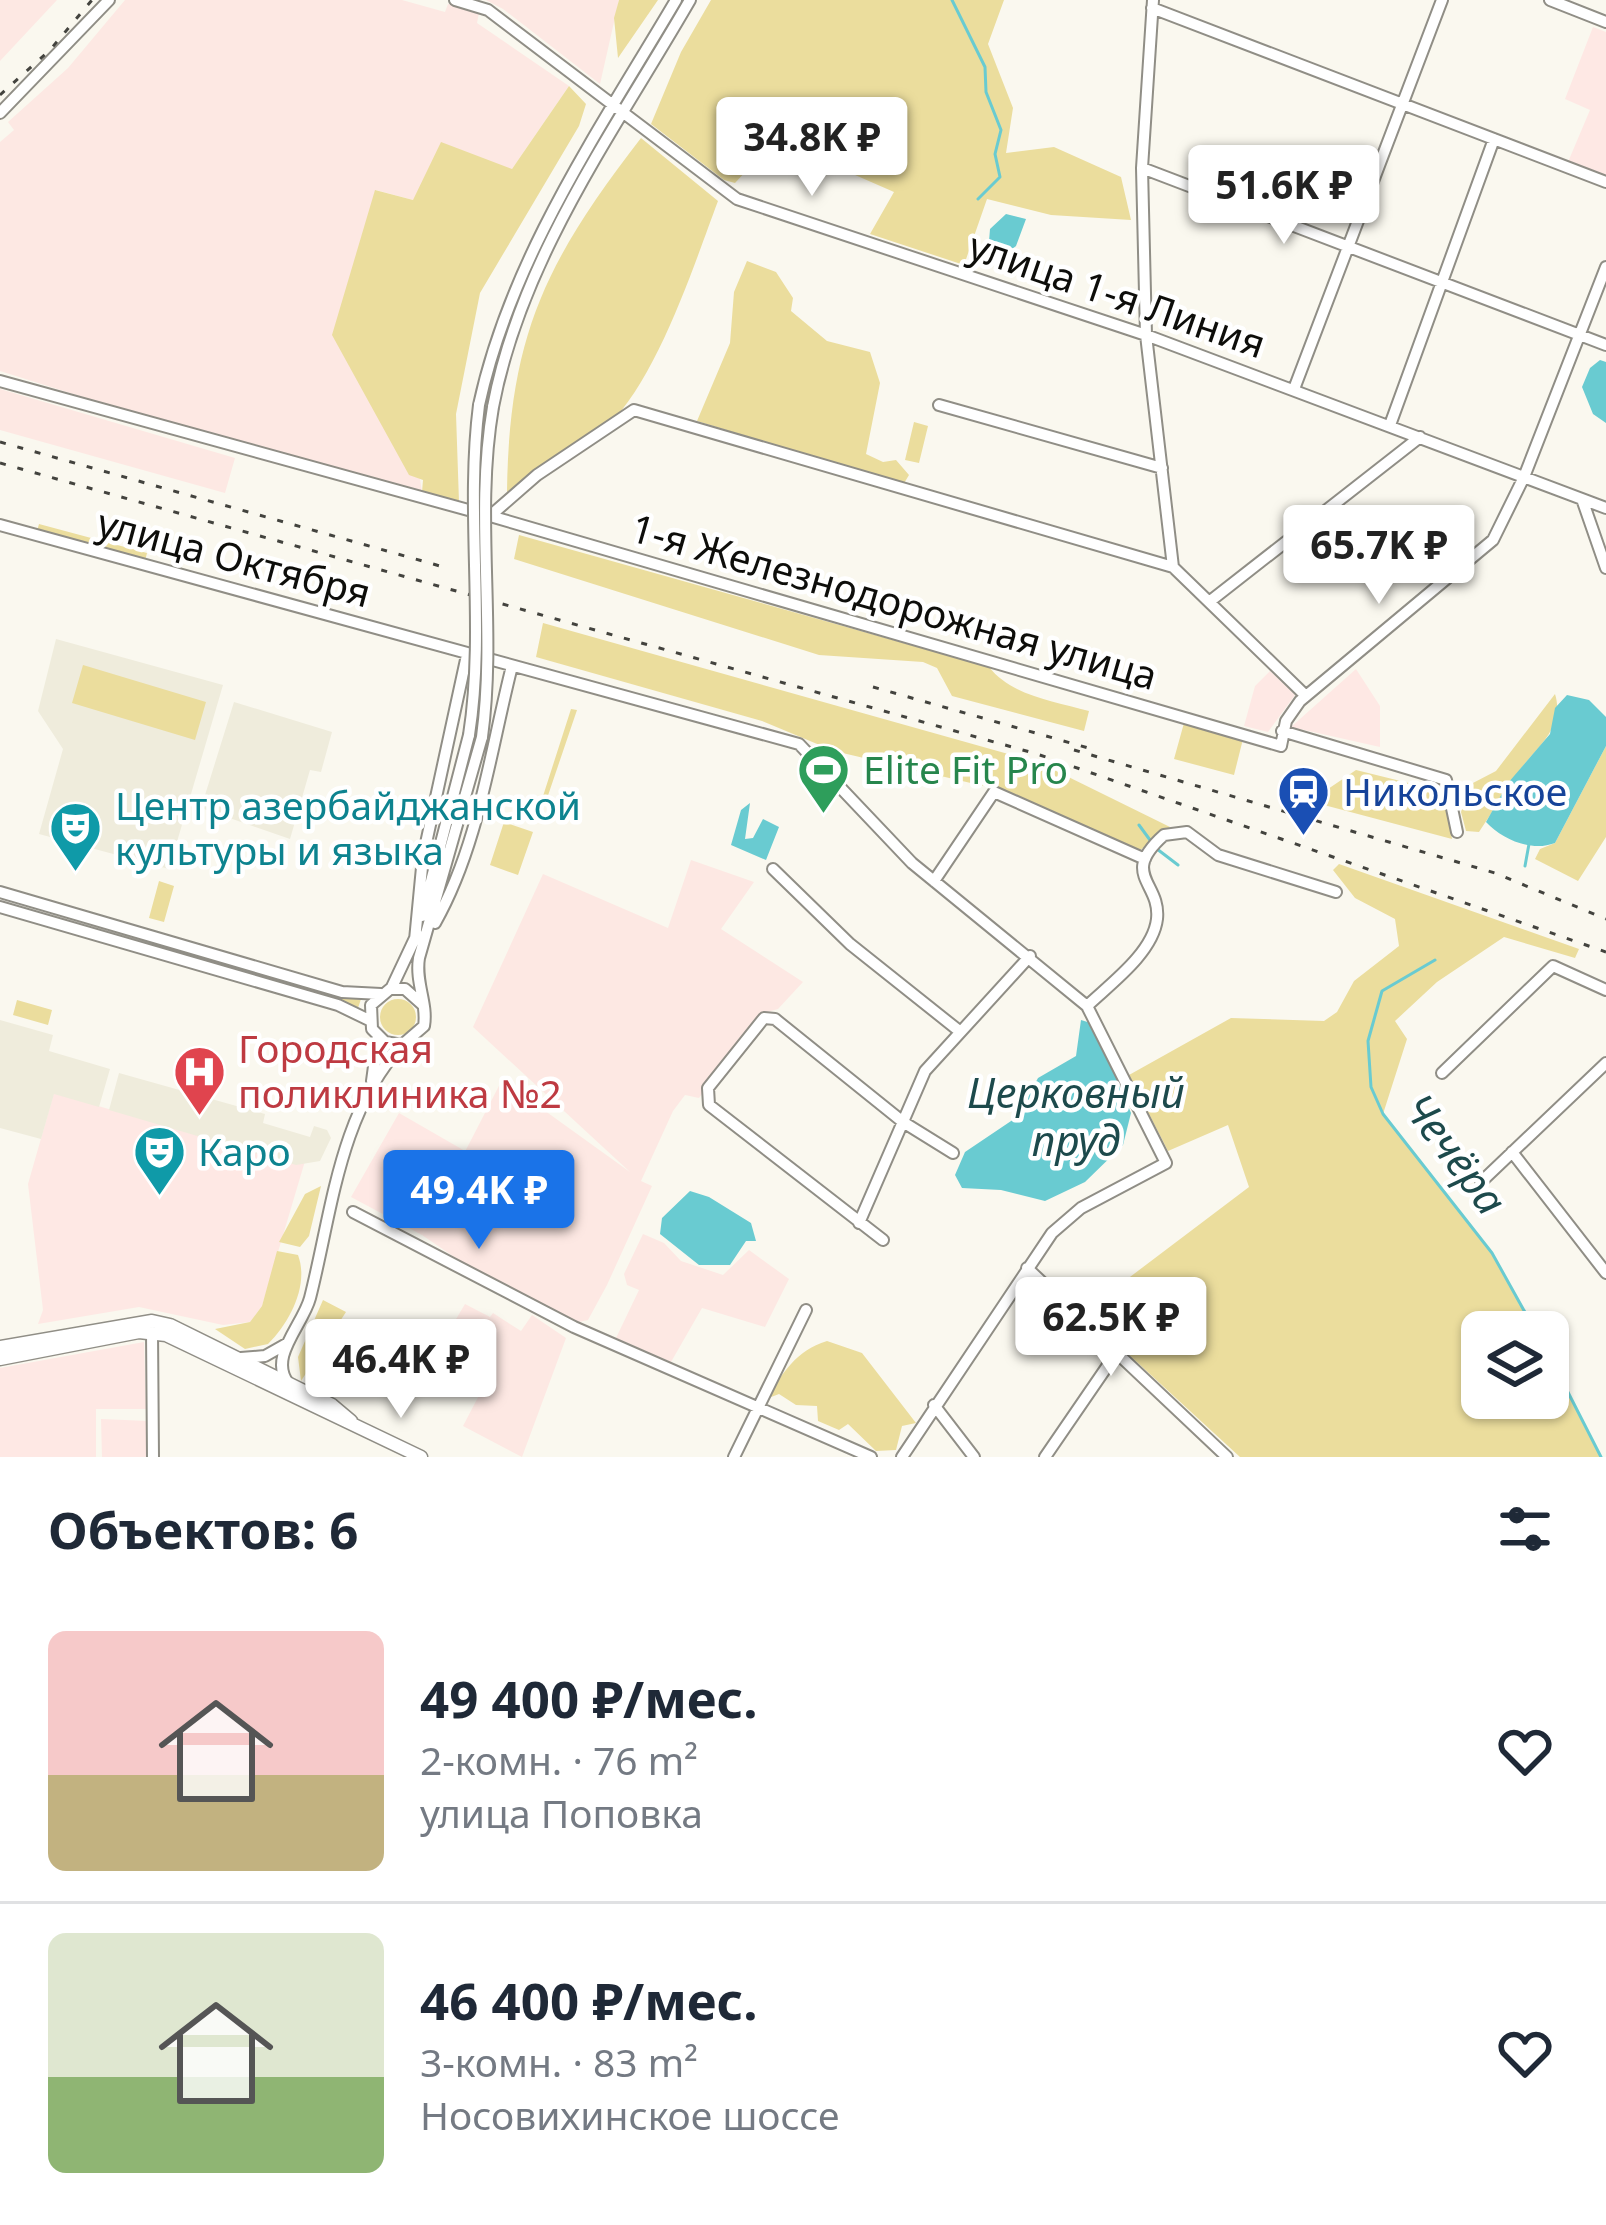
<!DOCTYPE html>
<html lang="ru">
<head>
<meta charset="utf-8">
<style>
	body { margin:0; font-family:"Noto Sans",sans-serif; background:#f2f2f3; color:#1f2937; height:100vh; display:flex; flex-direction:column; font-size:45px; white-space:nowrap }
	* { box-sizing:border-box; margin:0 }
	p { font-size:39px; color:#747a83 }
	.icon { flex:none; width:66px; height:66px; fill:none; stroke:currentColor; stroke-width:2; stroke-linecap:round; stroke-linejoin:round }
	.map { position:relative; height:1457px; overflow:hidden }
	.details { display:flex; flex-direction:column; background:#fff; flex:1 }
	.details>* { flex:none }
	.controls { position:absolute; left:1461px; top:1311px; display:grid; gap:24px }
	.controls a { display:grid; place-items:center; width:108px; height:108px; border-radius:18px; background:#fff; box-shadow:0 3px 9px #0004; font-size:60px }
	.price { position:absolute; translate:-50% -102px; padding:0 27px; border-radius:12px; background:#fff; color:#222; font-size:39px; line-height:78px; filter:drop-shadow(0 3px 6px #0008) }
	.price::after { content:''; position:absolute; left:50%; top:72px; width:36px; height:27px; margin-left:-18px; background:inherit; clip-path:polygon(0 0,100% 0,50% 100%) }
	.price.current { background:#1a73e8; color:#fff }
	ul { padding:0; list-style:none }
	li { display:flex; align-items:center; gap:36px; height:300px; padding:0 48px }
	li+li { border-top:3px solid #e0e1e3 }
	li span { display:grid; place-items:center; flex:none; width:336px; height:240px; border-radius:18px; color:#555 }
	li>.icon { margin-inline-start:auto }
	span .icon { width:144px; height:144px; fill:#fffc; stroke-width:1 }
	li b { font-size:51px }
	h2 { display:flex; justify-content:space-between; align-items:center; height:144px; padding:0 48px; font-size:51px }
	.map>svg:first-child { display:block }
	.commercial { fill:#fee8e4 }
	.industrial { fill:#fde8e3 }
	.built { fill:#efecdc }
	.green { fill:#ebdd9d }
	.water { fill:#69cbd1 }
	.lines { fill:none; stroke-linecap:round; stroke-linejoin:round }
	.stream { stroke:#69cbd1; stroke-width:3 }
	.minor-casing { stroke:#908e86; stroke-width:14 }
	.major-casing { stroke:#908e86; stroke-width:15 }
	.minor { stroke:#fff; stroke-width:10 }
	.major { stroke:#fff; stroke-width:12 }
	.rail { stroke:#43433e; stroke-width:3; stroke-dasharray:6 12; stroke-linecap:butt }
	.minor-bridge-casing { stroke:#908e86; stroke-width:14; stroke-linecap:butt }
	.minor-bridge { stroke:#fff; stroke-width:10 }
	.labels { text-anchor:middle; stroke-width:9; stroke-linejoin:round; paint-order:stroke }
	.street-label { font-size:39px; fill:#0d0d0a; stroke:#fff }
	.leisure-label { font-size:39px; fill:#27864d; stroke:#fff; text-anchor:start }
	.transit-label { font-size:39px; fill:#164399; stroke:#fff; text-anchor:start }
	.culture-label { font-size:39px; fill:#0d838f; stroke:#fff; text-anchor:start }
	.health-label { font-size:39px; fill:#be3a42; stroke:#fff; text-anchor:start }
	.water-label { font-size:42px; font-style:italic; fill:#1d4a4c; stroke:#fff }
</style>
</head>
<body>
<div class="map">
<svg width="1606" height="1457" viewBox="0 0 1606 1457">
	<rect width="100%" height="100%" fill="#faf8ef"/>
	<path class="commercial" d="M 1593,27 L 1606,32 L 1606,176 L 1568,162 L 1590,110 L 1565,99 Z
		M 1356,669 L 1380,706 L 1380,747 L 1291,727 Z
		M 1270,671 L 1295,695 L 1268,732 L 1244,726 L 1255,686 Z
		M 54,1093 L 296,1164 L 305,1161 L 262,1306 L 250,1322 L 223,1325 L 139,1307 L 38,1324 L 43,1310 L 28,1184 Z
		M 399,1113 L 465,1151 L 422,1235 L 351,1197 Z
		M 144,1342 L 146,1409 L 96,1409 L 96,1457 L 0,1457 L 0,1368 Z
		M 101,1419 L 148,1421 L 148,1457 L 102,1457 Z"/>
	<path class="industrial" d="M 0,0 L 57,0 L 0,61 Z
		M 125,0 L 402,0 L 445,12 L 448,4 L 479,13 L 477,23 L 569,86 L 512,169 L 413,200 L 376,190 L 422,492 L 194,432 L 0,371 L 0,142 L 14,130 L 8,122 L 68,68 Z
		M 486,0 L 619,0 L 600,84 L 503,9 Z
		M 0,389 L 235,458 L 225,493 L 0,430 Z
		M 691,860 L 754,882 L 721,929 L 803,982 L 778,1009 L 760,1014 L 699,1098 L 685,1095 L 673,1111 L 641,1181 L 652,1186 L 607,1285 L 588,1320 L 579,1322 L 466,1265 L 422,1235 L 502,1080 L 630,1172 L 473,1027 L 543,874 L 668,928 Z
		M 643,1234 L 664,1243 L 681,1261 L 723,1275 L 749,1250 L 789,1279 L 765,1327 L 702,1308 L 671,1362 L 616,1338 L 639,1290 L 627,1285 L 624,1274 Z
		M 465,1304 L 490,1317 L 493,1313 L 521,1331 L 532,1315 L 566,1338 L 522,1457 L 463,1426 L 487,1380 L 464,1353 L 443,1341 Z"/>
	<path class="built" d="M 56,639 L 223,685 L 169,869 L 39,834 L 63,749 L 38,711 Z
		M 234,702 L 332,732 L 321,772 L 310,770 L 290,839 L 201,808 Z
		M 0,1020 L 53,1035 L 49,1051 L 110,1069 L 99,1107 L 54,1094 L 41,1139 L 0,1128 Z
		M 119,1073 L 265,1114 L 263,1123 L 310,1137 L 314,1126 L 327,1130 L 331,1138 L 320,1161 L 296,1165 L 109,1110 Z"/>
	<path class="green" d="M 619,0 L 658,0 L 618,58 L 614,18 Z
		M 711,0 L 1004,0 L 988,44 L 1013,108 L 1006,153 L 1054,147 L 1121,177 L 1131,220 L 1051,215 L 987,199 L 964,265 L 870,234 L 894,192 L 775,140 L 735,183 L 724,180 L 651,124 L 681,52 Z
		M 569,86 L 586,104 L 579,126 L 480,293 L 456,414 L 459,502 L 422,492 L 423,480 L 409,475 L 332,335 L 375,190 L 413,200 L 441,142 L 512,169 Z
		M 641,138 L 718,201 C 694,265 657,379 608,425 C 580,452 538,470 507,492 C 509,334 547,260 641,138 Z
		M 747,261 L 776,272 L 793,298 L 791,311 L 827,341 L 870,352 L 880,383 L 866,454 L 883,462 L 896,460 L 909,475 L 903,485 L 697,421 L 730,343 L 734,292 Z
		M 914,422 L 928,426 L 919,463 L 905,460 Z
		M 39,524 L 147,553 L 145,561 L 37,531 Z
		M 519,535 L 989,667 C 1012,696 1054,701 1089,711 L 1084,731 L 952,696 L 937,668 L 923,662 L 819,655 L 514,559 Z
		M 543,623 L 1040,763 L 1170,827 L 1139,851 L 992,788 L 834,751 L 762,721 L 536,657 Z
		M 83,665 L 206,702 L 195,740 L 72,703 Z
		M 1555,694 C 1566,729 1533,750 1516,775 C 1503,793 1492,813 1479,832 L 1466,831 L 1461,812 L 1471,784 L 1496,771 Z
		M 571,709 L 577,710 L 539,822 L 535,821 Z
		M 1184,723 L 1243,739 L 1234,775 L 1174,759 Z
		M 1606,746 L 1606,837 L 1578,881 L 1535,859 L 1540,849 L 1555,843 Z
		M 1356,770 L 1445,792 L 1452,839 L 1324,805 L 1328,789 Z
		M 504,822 L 533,832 L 518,875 L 490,865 Z
		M 1339,864 L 1579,949 L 1575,958 L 1504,937 L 1437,982 L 1395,1021 L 1407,1039 L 1383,1114 L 1492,1253 L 1536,1332 L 1482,1332 L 1482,1398 L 1548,1398 L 1548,1353 L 1601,1457 L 1240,1457 L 1089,1318 L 1118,1286 L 1249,1187 L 1228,1125 L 1168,1151 L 1129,1075 L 1231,1018 L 1324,1021 L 1337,1012 L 1354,981 L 1399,946 L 1395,919 L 1355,898 L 1333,870 Z
		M 159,881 L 174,886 L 164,922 L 149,918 Z
		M 160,945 L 348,997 L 361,999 L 358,1008 Z
		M380 1017a18 18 0 1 1 36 0a18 18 0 1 1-36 0Z
		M 17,1000 L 52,1010 L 48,1025 L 13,1015 Z
		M 321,1186 L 309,1236 L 300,1247 L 279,1242 L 305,1194 Z
		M 277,1251 L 298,1255 C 309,1284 291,1321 268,1344 L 245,1349 L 215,1329 L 250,1322 L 262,1306 Z
		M 323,1300 L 346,1312 L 301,1381 L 298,1357 Z
		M 827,1341 L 862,1353 L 916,1423 L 902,1426 L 896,1450 L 876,1451 L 848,1424 L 839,1430 L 818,1421 L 817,1406 L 796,1405 L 779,1394 L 766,1399 C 784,1372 795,1351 827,1341 Z"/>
	<path class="water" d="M 1006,214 L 1026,219 L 1016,246 L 1005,255 L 988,254 L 990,229 Z
		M 1600,360 L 1606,362 L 1606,423 L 1593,414 L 1582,387 L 1590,368 Z
		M 1567,695 L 1589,700 L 1606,717 L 1606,746 L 1555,843 C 1532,852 1503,840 1486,822 L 1508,783 L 1550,734 L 1555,708 Z
		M 750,803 L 745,839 L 753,838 L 763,819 L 779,827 L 766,860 L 731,845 L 741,810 Z
		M 1081,1020 L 1094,1024 L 1131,1113 L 1123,1145 L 1085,1182 L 1045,1201 L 1001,1190 L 962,1188 L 955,1175 L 965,1152 L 1017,1117 L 1038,1078 L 1076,1056 Z
		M 690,1191 L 709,1197 L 751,1223 L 756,1241 L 746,1241 L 730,1265 L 699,1265 L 660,1234 L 662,1218 Z"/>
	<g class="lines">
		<path class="stream" d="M 952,0 L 985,67 L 986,92 L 1001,130 L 995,154 L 1000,177 L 978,199
			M 1139,825 L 1150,840
			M 1157,849 L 1178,865
			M 1525,866 L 1529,844
			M 1435,960 L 1382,991 L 1368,1041 L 1371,1087 L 1383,1114 L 1492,1253 L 1536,1332
			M 1548,1353 L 1601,1457"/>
		<defs>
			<path id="minor" d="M 455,0 L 488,10 L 737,199 L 1146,335 L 1606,508
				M 1153,0 L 1142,168 L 1146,335 L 1173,567 L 1306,696
				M 1550,0 L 1606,22
				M 1152,8 L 1606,182
				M 0,113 L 109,0
				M 1142,168 L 1606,345
				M 0,381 L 490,516 L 1281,746 L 1286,721 L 1300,701 L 1493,540 L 1524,477 L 1606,267
				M 1294,389 L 1442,0
				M 479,405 C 511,257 600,129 676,0
				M 939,405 L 1162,468
				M 493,407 C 521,258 615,130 690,0
				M 1390,425 L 1494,139
				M 1582,499 L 1606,568
				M 490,516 L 537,475 L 634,410 L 1173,567
				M 0,525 L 799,744 L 912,863 L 1087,1006 L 1166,1163 L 1081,1208 L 1052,1233 L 902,1457
				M 1209,602 L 1420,437
				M 1282,731 L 1446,780 L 1457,832
				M 773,869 L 850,944 L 958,1030
				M 934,881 L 994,792 L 1145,859
				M 0,892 L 342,992 L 381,994
				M 0,907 L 338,1005 L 369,1020
				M 422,916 L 469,735
				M 435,923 C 479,845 490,752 512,666
				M 415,940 L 423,857 L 467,655
				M 392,987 L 417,934
				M 423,1005 L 405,989 L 390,989 L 371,1005 L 372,1029 L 385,1042 L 402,1045 L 424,1026 C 428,1003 415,983 419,958 L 482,737
				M 1087,1006 C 1110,984 1153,953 1157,919 C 1161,882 1119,875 1164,835 L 1187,832 L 1218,855 L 1336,892
				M 1442,1073 L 1553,966 L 1606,990
				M 372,1081 L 378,1037
				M 1512,1152 L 1606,1273
				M 1481,1182 L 1606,1063
				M 353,1212 L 574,1327 L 871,1457
				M 859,1223 L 925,1071 L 1030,956
				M 883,1240 L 709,1105 L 708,1088 L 764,1018 L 775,1019 L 903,1122 L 953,1153
				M 1027,1268 L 1227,1457
				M 152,1332 L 153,1457
				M 241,1358 L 265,1356 L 288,1343
				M 289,1384 C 267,1358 303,1325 310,1298 C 332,1212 339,1113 402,1045
				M 934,1405 L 974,1457
				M 734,1457 L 806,1310
				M 1045,1457 L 1117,1352"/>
			<path id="major" d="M 0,1347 L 152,1321 L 170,1325 L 332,1405 L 351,1421
				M 0,1359 L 139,1332 L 166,1335 L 421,1457"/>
		</defs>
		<use href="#minor" class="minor-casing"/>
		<use href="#major" class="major-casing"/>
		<use href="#minor" class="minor"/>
		<use href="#major" class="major"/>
		<path class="rail" d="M 0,95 L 50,50 L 92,0
			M 0,442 L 440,566
			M 0,463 L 1037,754 L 1606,952
			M 873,687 L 1092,749
			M 1074,750 L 1495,873 L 1606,919"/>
		<defs>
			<path id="minor-bridge" d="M 469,735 C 486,626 465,515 479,405
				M 482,737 C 497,627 474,517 493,407"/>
		</defs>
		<use href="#minor-bridge" class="minor-bridge-casing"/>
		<use href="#minor-bridge" class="minor-bridge"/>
	</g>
	<defs>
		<symbol id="stadium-pin" viewBox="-11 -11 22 30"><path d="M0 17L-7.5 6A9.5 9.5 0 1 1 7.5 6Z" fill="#2e9e5b" stroke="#fff"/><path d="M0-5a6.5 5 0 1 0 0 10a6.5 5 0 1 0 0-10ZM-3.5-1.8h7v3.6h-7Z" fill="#fff"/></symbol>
		<symbol id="station-pin" viewBox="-11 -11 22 30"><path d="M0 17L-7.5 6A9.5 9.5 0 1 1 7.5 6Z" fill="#1a4fb4" stroke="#fff"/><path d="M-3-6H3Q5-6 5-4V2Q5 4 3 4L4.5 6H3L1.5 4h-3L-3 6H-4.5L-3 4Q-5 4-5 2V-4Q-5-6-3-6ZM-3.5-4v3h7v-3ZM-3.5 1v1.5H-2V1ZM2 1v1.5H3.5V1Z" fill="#fff"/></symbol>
		<symbol id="theatre-pin" viewBox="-11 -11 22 30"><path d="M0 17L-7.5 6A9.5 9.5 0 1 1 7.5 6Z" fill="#0f9aa8" stroke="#fff"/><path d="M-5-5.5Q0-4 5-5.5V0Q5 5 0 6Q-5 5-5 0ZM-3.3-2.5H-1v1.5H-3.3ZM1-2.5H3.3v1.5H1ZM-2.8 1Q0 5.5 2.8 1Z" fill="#fff"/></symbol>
		<symbol id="hospital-pin" viewBox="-11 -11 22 30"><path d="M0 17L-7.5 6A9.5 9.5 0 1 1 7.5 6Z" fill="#e0444e" stroke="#fff"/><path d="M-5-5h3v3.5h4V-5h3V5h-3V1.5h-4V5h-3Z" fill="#fff"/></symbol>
	</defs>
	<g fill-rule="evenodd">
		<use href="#stadium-pin" x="794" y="740" width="59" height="81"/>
		<use href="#station-pin" x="1274" y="762" width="59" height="81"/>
		<use href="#theatre-pin" x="46" y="798" width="59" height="81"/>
		<use href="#hospital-pin" x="170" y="1042" width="59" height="81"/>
		<use href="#theatre-pin" x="130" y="1122" width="59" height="81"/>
	</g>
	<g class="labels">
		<g class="street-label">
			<text transform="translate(1117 295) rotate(19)" y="14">улица 1-я Линия</text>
			<text transform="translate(234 558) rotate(15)" y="14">улица Октября</text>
			<text transform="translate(894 602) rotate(16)" y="14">1-я Железнодорожная улица</text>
		</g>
		<g class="leisure-label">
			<text x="863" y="784">Elite Fit Pro</text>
		</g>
		<g class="transit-label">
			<text x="1343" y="806">Никольское</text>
		</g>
		<g class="culture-label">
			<text x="115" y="820">Центр азербайджанской<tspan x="115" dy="45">культуры и языка</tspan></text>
			<text x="198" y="1166">Каро</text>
		</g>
		<g class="health-label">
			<text x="238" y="1063">Городская<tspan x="238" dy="45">поликлиника №2</tspan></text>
		</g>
		<g class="water-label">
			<text x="1076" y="1108">Церковный<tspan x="1076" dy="48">пруд</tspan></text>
			<text transform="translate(1455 1154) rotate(53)" y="15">Чечёра</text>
		</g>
	</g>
</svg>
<div class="controls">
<a><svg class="icon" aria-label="layers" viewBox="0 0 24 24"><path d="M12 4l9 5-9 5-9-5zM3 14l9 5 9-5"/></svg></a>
</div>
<b class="price" style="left:812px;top:199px">34.8K ₽</b>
<b class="price" style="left:1284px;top:247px">51.6K ₽</b>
<b class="price" style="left:1379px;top:607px">65.7K ₽</b>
<b class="price current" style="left:479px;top:1252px">49.4K ₽</b>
<b class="price" style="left:1111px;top:1379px">62.5K ₽</b>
<b class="price" style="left:401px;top:1421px">46.4K ₽</b>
</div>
<section class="details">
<h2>Объектов: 6<svg class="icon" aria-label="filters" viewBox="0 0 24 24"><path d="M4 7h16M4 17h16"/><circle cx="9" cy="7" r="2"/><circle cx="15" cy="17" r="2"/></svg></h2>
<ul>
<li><span style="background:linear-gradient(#f6c9c9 60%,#c2b280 0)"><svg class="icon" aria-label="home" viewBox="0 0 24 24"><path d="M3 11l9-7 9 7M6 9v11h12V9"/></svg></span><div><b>49 400 ₽/мес.</b><p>2-комн. · 76 m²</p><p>улица Поповка</p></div><svg class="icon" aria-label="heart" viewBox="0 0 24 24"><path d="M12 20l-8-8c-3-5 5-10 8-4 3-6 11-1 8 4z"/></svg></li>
<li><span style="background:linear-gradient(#dfe7d0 60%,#8fb573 0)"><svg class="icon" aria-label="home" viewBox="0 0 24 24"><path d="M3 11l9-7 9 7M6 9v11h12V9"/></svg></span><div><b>46 400 ₽/мес.</b><p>3-комн. · 83 m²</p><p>Носовихинское шоссе</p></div><svg class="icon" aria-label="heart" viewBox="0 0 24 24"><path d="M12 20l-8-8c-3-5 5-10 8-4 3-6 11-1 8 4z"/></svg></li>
</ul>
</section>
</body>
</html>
